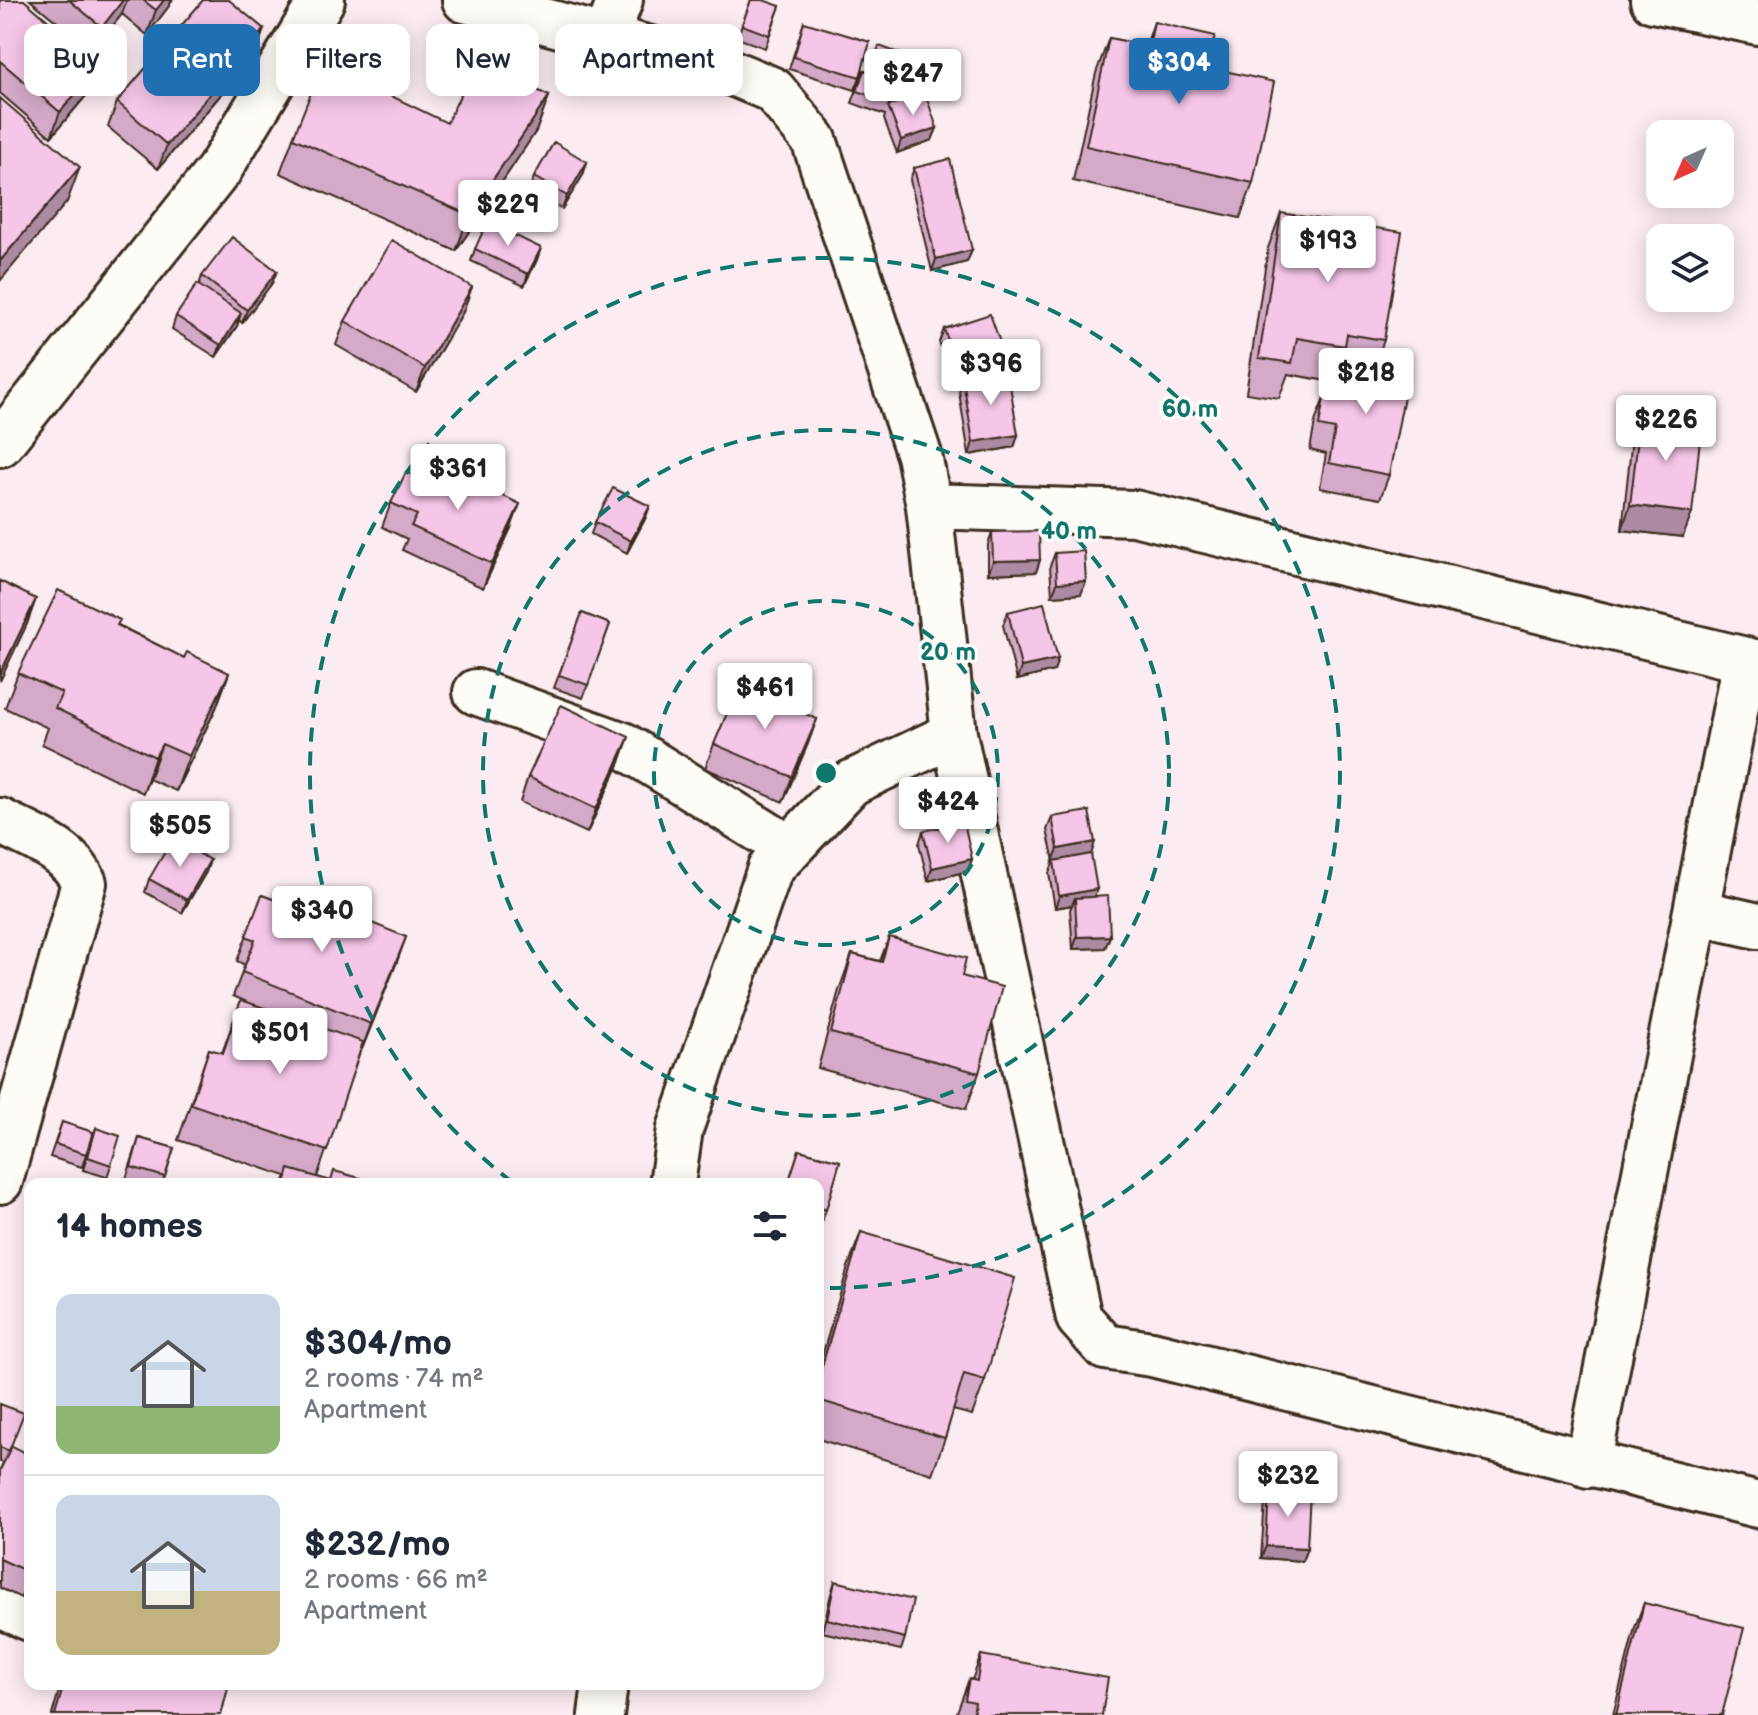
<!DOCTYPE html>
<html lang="en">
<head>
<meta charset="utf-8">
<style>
	body { margin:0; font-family:"Balsamiq Sans",sans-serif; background:#f6f6f7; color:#1f2937; height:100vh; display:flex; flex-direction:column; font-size:30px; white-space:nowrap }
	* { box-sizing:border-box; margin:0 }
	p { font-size:26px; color:#747a83 }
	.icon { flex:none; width:44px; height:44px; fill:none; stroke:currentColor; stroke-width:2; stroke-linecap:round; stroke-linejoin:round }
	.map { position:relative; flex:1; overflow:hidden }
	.side { position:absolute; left:24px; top:1178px; width:800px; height:512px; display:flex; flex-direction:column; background:#fff; border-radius:16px; box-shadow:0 4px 20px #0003 }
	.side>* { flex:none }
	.banner { position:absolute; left:24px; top:24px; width:800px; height:72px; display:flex; gap:16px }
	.needle { width:52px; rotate:225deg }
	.buttons { position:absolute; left:1646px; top:120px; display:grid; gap:16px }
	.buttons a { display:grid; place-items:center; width:88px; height:88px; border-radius:16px; background:#fff; box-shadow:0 4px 20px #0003; font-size:40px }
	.price { position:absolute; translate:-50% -68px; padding:0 18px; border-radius:8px; background:#fff; color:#222; font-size:26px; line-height:52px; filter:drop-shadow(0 2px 4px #0008) }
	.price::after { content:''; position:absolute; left:50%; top:48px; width:24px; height:18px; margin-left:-12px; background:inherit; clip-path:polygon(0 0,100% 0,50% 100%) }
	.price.on { background:#1f6fb2; color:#fff }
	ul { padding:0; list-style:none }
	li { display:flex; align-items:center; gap:24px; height:200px; padding:0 32px }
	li+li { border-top:2px solid #e0e1e3 }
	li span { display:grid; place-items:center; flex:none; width:224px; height:160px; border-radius:16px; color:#555 }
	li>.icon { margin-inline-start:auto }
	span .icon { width:96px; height:96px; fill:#fffc; stroke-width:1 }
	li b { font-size:34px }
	h2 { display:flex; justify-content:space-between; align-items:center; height:96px; padding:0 32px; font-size:34px }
	.tag { padding:0 28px; border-radius:16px; background:#fff; box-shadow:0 4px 20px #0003; font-size:28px; line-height:72px }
	.tag.on { background:#1f6fb2; color:#fff }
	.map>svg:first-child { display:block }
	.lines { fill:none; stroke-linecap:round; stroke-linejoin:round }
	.street-casing { stroke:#3b2a1e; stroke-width:50 }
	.street { stroke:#fdfcf7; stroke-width:44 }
	.wall { fill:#d4aac8; stroke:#3b2a1e; stroke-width:2 }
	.shaded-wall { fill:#ac8ba2; stroke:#3b2a1e; stroke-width:2 }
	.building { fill:#f6c6e8; stroke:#3b2a1e; stroke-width:2 }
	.ring { fill:none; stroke:#0f766e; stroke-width:4; stroke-dasharray:14 10 }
	.centre { fill:#0f766e; stroke:#fdfcf7; stroke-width:4 }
	.ring-label { font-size:24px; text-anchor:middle; font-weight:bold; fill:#0f766e; stroke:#fdfcf7; stroke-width:7; stroke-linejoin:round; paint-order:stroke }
</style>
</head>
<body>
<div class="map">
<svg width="1758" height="1715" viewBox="0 0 1758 1715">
	<rect width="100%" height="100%" fill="#fbecf2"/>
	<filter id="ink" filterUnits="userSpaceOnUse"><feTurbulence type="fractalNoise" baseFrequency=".0125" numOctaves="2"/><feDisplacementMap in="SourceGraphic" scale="16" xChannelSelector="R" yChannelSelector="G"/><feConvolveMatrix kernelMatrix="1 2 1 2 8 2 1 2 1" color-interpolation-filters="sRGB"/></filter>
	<g filter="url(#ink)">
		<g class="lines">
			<defs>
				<path id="street" d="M 465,0 L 718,67 L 773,90 L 814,140 L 919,455 L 929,506 L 954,734 L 1079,1318 L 1105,1347 L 1152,1354 L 1758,1505
					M 1653,0 L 1758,22
					M 606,38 L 620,0
					M 0,444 L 219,170 L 322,0
					M 929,506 L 1134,513 L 1758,663
					M 476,692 L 623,745 L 789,848
					M 0,821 C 31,837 71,850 84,883 L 0,1181
					M 1696,912 L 1758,926
					M 672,1184 L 680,1129 L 770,869 L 851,783 L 954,734
					M 1588,1465 L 1745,660
					M 0,1605 L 30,1618
					M 601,1715 L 605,1684"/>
			</defs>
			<use href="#street" class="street-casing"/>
			<use href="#street" class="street"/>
		</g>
		<path class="wall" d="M 0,0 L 91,90 L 51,137 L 0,93 Z
			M 30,0 L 172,0 L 169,6 L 147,35 L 122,14 L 93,51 Z
			M 751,0 L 780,6 L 765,48 L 737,38 Z
			M 804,22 L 860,77 L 855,90 L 789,69 Z
			M 1154,22 L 1207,67 L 1253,183 L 1240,218 L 1073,181 L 1096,73 L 1109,38 L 1146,46 Z
			M 264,29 L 255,54 L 158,169 L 108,127 L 117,102 Z
			M 907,56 L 889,106 L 937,128 L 932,140 L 897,153 L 884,119 L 885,115 L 852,103 L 864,70 L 870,72 Z
			M 549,96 L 536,131 L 456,251 L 280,173 L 293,138 L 447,123 Z
			M 587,162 L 583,175 L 562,209 L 529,190 L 534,177 Z
			M 914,168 L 972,250 L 967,262 L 932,271 L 910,180 Z
			M 1281,213 L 1384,340 L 1376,363 L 1389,475 L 1380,499 L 1320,488 L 1326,454 L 1310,450 L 1315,422 L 1324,398 L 1332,399 L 1334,389 L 1341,370 L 1337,369 L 1332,382 L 1288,374 L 1279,398 L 1246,393 L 1268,248 Z
			M 541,248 L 524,286 L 471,261 L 475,249 Z
			M 202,276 L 272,283 L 242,323 L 239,320 L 237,326 L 216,357 L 172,329 L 176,316 L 199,285 Z
			M 463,312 L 416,392 L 336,345 L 345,321 Z
			M 944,329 L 1001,345 L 996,357 L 950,373 L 939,342 Z
			M 963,380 L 1018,435 L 1014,447 L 969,455 L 959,392 Z
			M 1641,414 L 1683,537 L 1622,530 L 1632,438 Z
			M 391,503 L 511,528 L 483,588 L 402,550 L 407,539 L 382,527 Z
			M 650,506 L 645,519 L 627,553 L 591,534 L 595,522 Z
			M 992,532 L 1040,560 L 1036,572 L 988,574 L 988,545 Z
			M 1055,553 L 1086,581 L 1081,594 L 1052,596 L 1050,566 Z
			M 1008,612 L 1054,671 L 1017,680 L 1003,625 Z
			M 582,613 L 610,624 L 583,698 L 554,688 Z
			M 118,625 L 184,658 L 229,673 L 216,708 L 176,791 L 149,779 L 143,793 L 42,744 L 48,728 L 5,708 L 18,673 Z
			M 817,719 L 783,802 L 705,768 L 714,744 Z
			M 620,762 L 587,833 L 520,802 L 528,777 Z
			M 1052,817 L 1091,854 L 1094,897 L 1110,936 L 1105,948 L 1073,949 L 1070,910 L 1072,905 L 1055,908 L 1049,873 L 1054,861 L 1047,830 Z
			M 923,831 L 972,859 L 968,871 L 928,881 L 919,844 Z
			M 210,860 L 206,872 L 182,913 L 145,892 L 149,879 Z
			M 262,895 L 283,903 L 406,937 L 362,1049 L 361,1048 L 317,1177 L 330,1181 L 382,1184 L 283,1184 L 286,1176 L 178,1140 L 209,1049 L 222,1053 L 241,1000 L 249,1003 L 233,996 L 245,965 L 237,961 Z
			M 889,937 L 962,976 L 979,1073 L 966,1109 L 818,1068 L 839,990 L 852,954 L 880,961 Z
			M 62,1122 L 86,1154 L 82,1167 L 50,1157 Z
			M 96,1128 L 111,1165 L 107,1177 L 83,1170 Z
			M 139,1138 L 174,1148 L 162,1184 L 142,1184 L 126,1179 Z
			M 799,1150 L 840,1161 L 822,1222 L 818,1221 L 818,1184 L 788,1184 Z
			M 861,1232 L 985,1380 L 972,1415 L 953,1410 L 945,1438 L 932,1474 L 818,1439 L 818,1370 L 848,1267 Z
			M 0,1404 L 10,1449 L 30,1455 L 30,1579 L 21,1598 L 0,1588 L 0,1470 L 4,1463 L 0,1462 Z
			M 1269,1489 L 1307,1548 L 1302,1561 L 1261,1558 L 1265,1501 Z
			M 835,1581 L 905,1638 L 901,1650 L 822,1632 L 831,1594 Z
			M 1644,1603 L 1722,1715 L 1613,1715 L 1635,1627 Z
			M 981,1655 L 1102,1715 L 956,1715 L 969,1679 L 972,1680 Z
			M 61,1684 L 229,1684 L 221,1715 L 52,1715 Z"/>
		<path class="shaded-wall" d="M 123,0 L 127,0 L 122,14 L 93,51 L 102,27 Z
			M 164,0 L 172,0 L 169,6 L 147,35 L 156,10 Z
			M 264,29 L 255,54 L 158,169 L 167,145 Z
			M 100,65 L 91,90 L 51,137 L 60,112 Z
			M 549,96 L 536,131 L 456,251 L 469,215 Z
			M 937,128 L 932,140 L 897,153 L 901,140 Z
			M 587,162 L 583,175 L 562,209 L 567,196 Z
			M 80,167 L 67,202 L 0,281 L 0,261 Z
			M 541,248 L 537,260 L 524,286 L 528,274 Z
			M 972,250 L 967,262 L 932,271 L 936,259 Z
			M 277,271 L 272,283 L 242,323 L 247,310 Z
			M 472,287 L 463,312 L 416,392 L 425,368 Z
			M 241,313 L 237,326 L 216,357 L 221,345 Z
			M 1001,345 L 996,357 L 950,373 L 955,360 Z
			M 1018,435 L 1014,447 L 969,455 L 973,442 Z
			M 520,504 L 511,528 L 483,588 L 492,564 Z
			M 1630,505 L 1692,513 L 1683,537 L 1622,530 Z
			M 650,506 L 645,519 L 627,553 L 631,541 Z
			M 1040,560 L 1036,572 L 988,574 L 993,561 Z
			M 1086,581 L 1081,594 L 1052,596 L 1057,583 Z
			M 36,599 L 27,624 L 0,681 L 0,674 Z
			M 1058,659 L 1054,671 L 1017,680 L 1021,667 Z
			M 229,673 L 216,708 L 176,791 L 189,756 Z
			M 817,719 L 808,744 L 783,802 L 792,777 Z
			M 629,737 L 620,762 L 587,833 L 596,809 Z
			M 162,744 L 149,779 L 143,793 L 155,757 Z
			M 1095,842 L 1091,855 L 1053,861 L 1058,849 Z
			M 972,859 L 968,871 L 928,881 L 932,868 Z
			M 210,860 L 206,872 L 182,913 L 187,900 Z
			M 1097,889 L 1092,902 L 1075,898 L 1072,905 L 1055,908 L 1059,896 Z
			M 1110,936 L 1105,948 L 1073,949 L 1077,937 Z
			M 406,937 L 397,962 L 362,1049 L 371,1024 Z
			M 1266,1546 L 1307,1548 L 1302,1561 L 1261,1558 Z
			M 30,1573 L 30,1579 L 21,1598 Z"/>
		<path class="building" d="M 0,0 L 24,0 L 100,65 L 60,112 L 0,61 Z
			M 69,0 L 123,0 L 102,27 Z
			M 143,0 L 164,0 L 156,10 Z
			M 203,0 L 229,0 L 264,29 L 167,145 L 117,102 Z
			M 751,0 L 763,0 L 780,6 L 769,35 L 742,25 Z
			M 804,22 L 870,42 L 860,77 L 794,57 Z
			M 1154,22 L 1215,36 L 1207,67 L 1274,82 L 1253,183 L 1086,146 L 1109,38 L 1149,46 Z
			M 879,46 L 907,56 L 890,103 L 857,91 L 864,70 L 870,72 Z
			M 477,60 L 549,96 L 469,215 L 293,138 L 323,63 L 447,123 Z
			M 925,93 L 937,128 L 901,140 L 888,106 Z
			M 0,98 L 80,167 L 0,261 Z
			M 554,142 L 587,162 L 567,196 L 534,177 Z
			M 950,159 L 972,250 L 936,259 L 914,168 Z
			M 1281,213 L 1402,232 L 1384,340 L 1347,334 L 1345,346 L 1297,338 L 1292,363 L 1259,358 Z
			M 487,222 L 541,248 L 528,274 L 475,249 Z
			M 232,237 L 277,271 L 247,310 L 202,276 Z
			M 392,240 L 472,287 L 425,368 L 345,321 Z
			M 197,284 L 241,313 L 221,345 L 176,316 Z
			M 990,314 L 1001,345 L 955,360 L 944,329 Z
			M 1357,359 L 1409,370 L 1389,475 L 1329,463 L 1335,429 L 1319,426 L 1324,398 L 1336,400 L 1343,365 L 1355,367 Z
			M 1008,372 L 1018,435 L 973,442 L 963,380 Z
			M 1641,414 L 1702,421 L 1692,513 L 1630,505 Z
			M 444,467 L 520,504 L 492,564 L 411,526 L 417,515 L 391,503 L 406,472 L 436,486 Z
			M 613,488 L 650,506 L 631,541 L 595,522 Z
			M 1039,531 L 1040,560 L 993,561 L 992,532 Z
			M 1084,551 L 1086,581 L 1057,583 L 1055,553 Z
			M 0,581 L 36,599 L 0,674 Z
			M 58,590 L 120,620 L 117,625 L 184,658 L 187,652 L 229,673 L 189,756 L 162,744 L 155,757 L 55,708 L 62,693 L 18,673 Z
			M 1044,603 L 1058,659 L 1021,667 L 1008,612 Z
			M 582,613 L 610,624 L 588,685 L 559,675 Z
			M 739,685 L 817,719 L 792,777 L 714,744 Z
			M 561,705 L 629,737 L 596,809 L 528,777 Z
			M 1089,811 L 1095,842 L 1058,849 L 1052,817 Z
			M 964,822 L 972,859 L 932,868 L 923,831 Z
			M 173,838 L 210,860 L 187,900 L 149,879 Z
			M 1091,854 L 1097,889 L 1059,896 L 1054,861 Z
			M 289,889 L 406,937 L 371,1024 L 242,972 L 255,940 L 246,936 L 262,895 L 283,903 Z
			M 1108,896 L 1110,936 L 1077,937 L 1075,898 Z
			M 889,937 L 966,958 L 962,976 L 1002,987 L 979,1073 L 831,1033 L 852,954 L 882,962 Z
			M 241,1000 L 363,1042 L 327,1151 L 191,1104 L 209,1049 L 223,1053 Z
			M 62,1122 L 93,1132 L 86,1154 L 55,1144 Z
			M 96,1128 L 120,1136 L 111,1165 L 88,1157 Z
			M 139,1138 L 174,1148 L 165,1177 L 131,1167 Z
			M 799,1150 L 840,1161 L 826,1210 L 818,1207 L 818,1184 L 788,1184 Z
			M 289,1169 L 331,1181 L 334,1171 L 382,1184 L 285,1184 Z
			M 861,1232 L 1015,1278 L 985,1380 L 964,1374 L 945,1438 L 818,1400 L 818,1380 Z
			M 0,1404 L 24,1413 L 9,1451 L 0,1447 Z
			M 12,1446 L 30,1455 L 30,1573 L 0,1559 L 0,1470 Z
			M 1269,1489 L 1310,1492 L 1307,1548 L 1266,1546 Z
			M 835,1581 L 913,1600 L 905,1638 L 827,1619 Z
			M 1644,1603 L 1744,1628 L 1722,1715 L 1616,1715 Z
			M 981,1655 L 1108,1678 L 1102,1715 L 973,1715 L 975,1702 L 965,1700 L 969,1679 L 977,1681 Z
			M 64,1684 L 229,1684 L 221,1715 L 55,1715 Z"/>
	</g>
	<g class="ring">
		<circle cx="826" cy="773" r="172"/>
		<circle cx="826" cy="773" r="343"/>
		<path d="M512 1182A515 515 0 1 1 822 1288"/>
	</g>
	<circle cx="826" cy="773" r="12" class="centre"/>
	<g class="ring-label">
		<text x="1190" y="417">60 m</text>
		<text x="1069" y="539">40 m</text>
		<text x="948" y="660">20 m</text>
	</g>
</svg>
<div class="buttons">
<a><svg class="needle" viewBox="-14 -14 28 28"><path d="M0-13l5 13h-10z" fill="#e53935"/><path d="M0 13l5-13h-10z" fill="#747a83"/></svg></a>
<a><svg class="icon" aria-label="layers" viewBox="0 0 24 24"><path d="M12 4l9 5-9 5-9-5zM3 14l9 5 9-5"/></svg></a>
</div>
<b class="price on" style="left:1179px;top:106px">$304</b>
<b class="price" style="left:913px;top:117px">$247</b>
<b class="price" style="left:508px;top:248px">$229</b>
<b class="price" style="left:1328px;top:284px">$193</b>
<b class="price" style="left:991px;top:407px">$396</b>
<b class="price" style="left:1366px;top:416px">$218</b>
<b class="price" style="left:1666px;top:463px">$226</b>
<b class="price" style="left:458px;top:512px">$361</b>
<b class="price" style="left:765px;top:731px">$461</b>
<b class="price" style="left:948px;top:845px">$424</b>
<b class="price" style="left:180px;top:869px">$505</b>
<b class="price" style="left:322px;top:954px">$340</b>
<b class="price" style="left:280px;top:1076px">$501</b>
<b class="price" style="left:1288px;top:1519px">$232</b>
<div class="banner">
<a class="tag">Buy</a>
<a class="tag on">Rent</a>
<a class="tag">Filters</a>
<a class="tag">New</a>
<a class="tag">Apartment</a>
</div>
<section class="side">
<h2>14 homes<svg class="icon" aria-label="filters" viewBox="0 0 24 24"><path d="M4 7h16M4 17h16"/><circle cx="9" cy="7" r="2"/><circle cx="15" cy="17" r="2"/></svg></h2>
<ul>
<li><span style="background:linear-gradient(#c9d6e8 70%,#8fb573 0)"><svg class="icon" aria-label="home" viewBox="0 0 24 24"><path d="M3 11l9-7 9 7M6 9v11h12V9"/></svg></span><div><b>$304/mo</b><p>2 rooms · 74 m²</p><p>Apartment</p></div></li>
<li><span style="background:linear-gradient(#c9d6e8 60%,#c2b280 0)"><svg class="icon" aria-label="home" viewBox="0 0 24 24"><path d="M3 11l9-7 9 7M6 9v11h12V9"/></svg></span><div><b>$232/mo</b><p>2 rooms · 66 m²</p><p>Apartment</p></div></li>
</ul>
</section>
</div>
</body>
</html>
